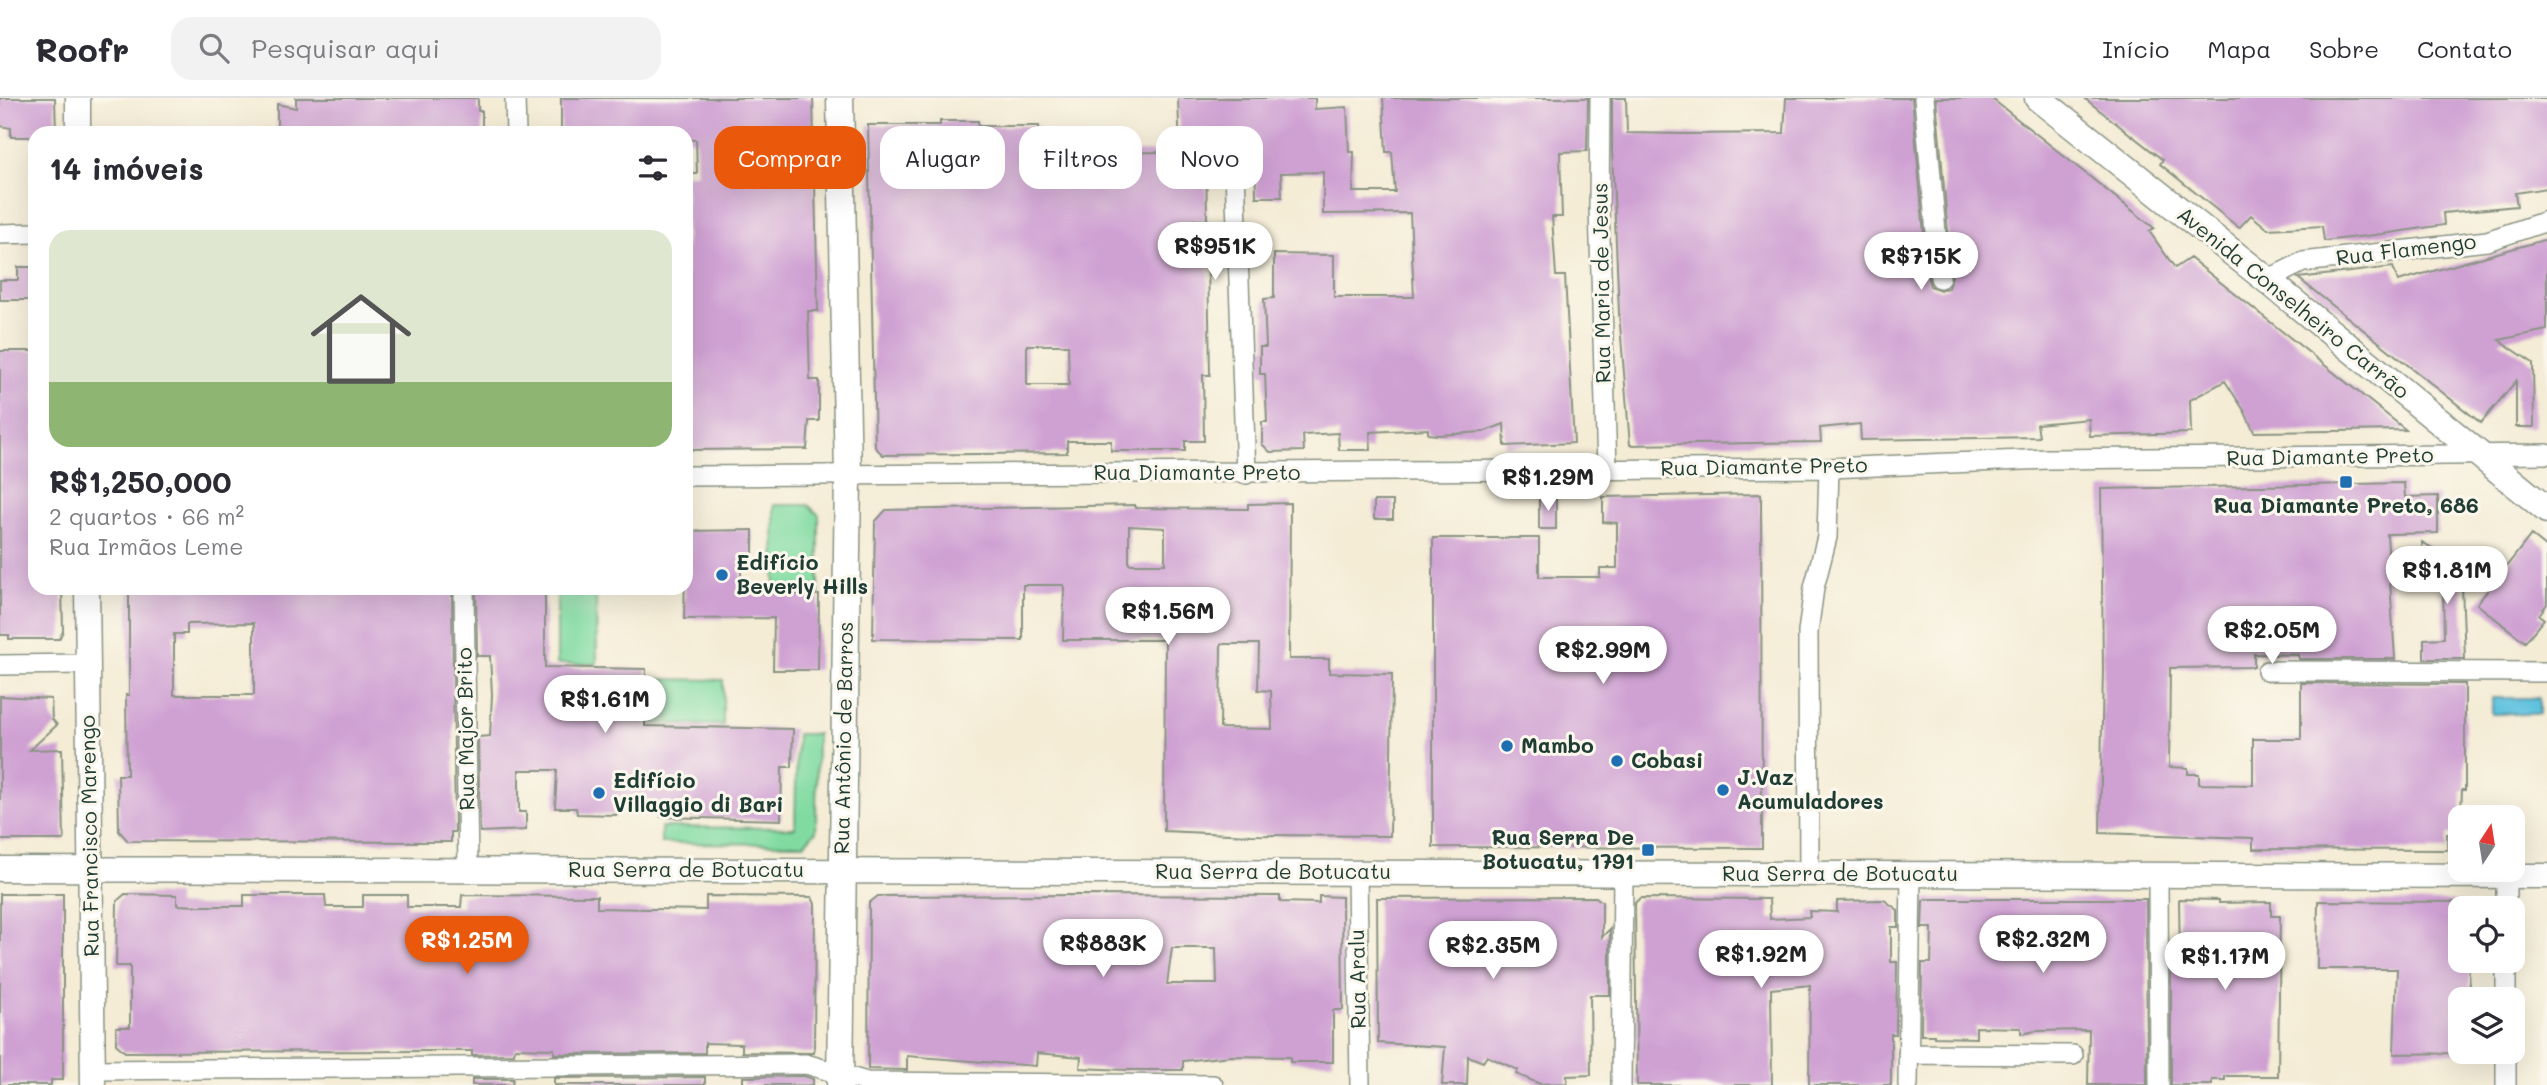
<!DOCTYPE html>
<html lang="pt">
<head>
<meta charset="utf-8">
<style>
	body { margin:0; font-family:Mali,sans-serif; background:#f2f2f3; color:#2b2b33; height:100vh; display:flex; flex-direction:column; font-size:26px; white-space:nowrap }
	* { box-sizing:border-box; margin:0 }
	p { font-size:23px; color:#7c7c81 }
	.icon { flex:none; width:38px; height:38px; fill:none; stroke:currentColor; stroke-width:2; stroke-linecap:round; stroke-linejoin:round }
	.map { position:relative; flex:1; overflow:hidden }
	.details { position:absolute; left:28px; top:28px; width:665px; height:469px; display:flex; flex-direction:column; background:#fff; border-radius:21px; box-shadow:0 7px 28px #0002 }
	.details>* { flex:none }
	.hud { position:absolute; left:714px; top:28px; width:665px; height:63px; display:flex; gap:14px }
	.needle { width:46px; rotate:12deg }
	.tools { position:absolute; left:2448px; top:707px; display:grid; gap:14px }
	.tools a { display:grid; place-items:center; width:77px; height:77px; border-radius:14px; background:#fff; box-shadow:0 7px 28px #0002; font-size:35px }
	.price { position:absolute; translate:-50% -60px; padding:0 16px; border-radius:24px; background:#fff; color:#222; font-size:23px; line-height:46px; filter:drop-shadow(0 2px 4px #0008) }
	.price::after { content:''; position:absolute; left:50%; top:42px; width:21px; height:16px; margin-left:-10px; background:inherit; clip-path:polygon(0 0,100% 0,50% 100%) }
	.price.current { background:#ea580c; color:#fff }
	ul { padding:0; list-style:none }
	li { display:grid; align-content:center; gap:14px; height:371px; padding:0 21px }
	li+li { border-top:2px solid #e1e1e2 }
	li span { display:grid; place-items:center; height:217px; border-radius:21px; color:#555 }
	li>.icon { margin-inline-start:auto }
	span .icon { width:126px; height:126px; fill:#fffc; stroke-width:1 }
	li b { font-size:30px }
	h2 { display:flex; justify-content:space-between; align-items:center; height:84px; padding:0 21px; font-size:30px }
	.pill { padding:0 24px; border-radius:21px; background:#fff; box-shadow:0 7px 28px #0002; font-size:24px; line-height:63px }
	.pill.current { background:#ea580c; color:#fff }
	header { display:flex; align-items:center; gap:42px; box-sizing:border-box; height:98px; padding:0 35px; background:#fff; border-bottom:2px solid #e1e1e2 }
	header strong { font-size:33px }
	nav { display:flex; gap:38px; margin-inline-start:auto; font-size:24px }
	.search { width:490px; height:63px; background:#f2f2f3; display:flex; align-items:center; gap:18px; box-sizing:border-box; padding:0 24px; border-radius:21px; color:#7c7c81; font-size:26px }
	.map>svg:first-child { display:block }
	.green { fill:#81dba1; stroke:#508c6a; stroke-width:2 }
	.water { fill:#61c2df; stroke:#40808a; stroke-width:2 }
	.building { fill:#cfa1d3; fill-rule:evenodd }
	.lines { fill:none; stroke-linecap:round; stroke-linejoin:round }
	.minor-casing { stroke:#8a9484; stroke-width:22 }
	.tertiary-casing { stroke:#8a9484; stroke-width:27 }
	.secondary-casing { stroke:#8a9484; stroke-width:29 }
	.minor { stroke:#fff; stroke-width:19 }
	.tertiary { stroke:#fff; stroke-width:24 }
	.secondary { stroke:#fff; stroke-width:26 }
	.poi-dot { fill:#1f6fb2; stroke:#fbf7ec; stroke-width:2.5 }
	.labels { text-anchor:middle; stroke-width:6; stroke-linejoin:round; paint-order:stroke }
	.street-label { font-size:21px; fill:#1f3d34; stroke:#fbf7ec }
	.poi-label { font-size:21px; font-weight:bold; fill:#1f3d34; stroke:#fbf7ec; text-anchor:start }
</style>
</head>
<body>
<header>
<strong>Roofr</strong>
<div class="search"><svg class="icon" aria-label="search" viewBox="0 0 24 24"><circle cx="10" cy="10" r="6"/><path d="M15 15l6 6"/></svg>Pesquisar aqui</div>
<nav><a>Início</a><a>Mapa</a><a>Sobre</a><a>Contato</a></nav>
</header>
<div class="map">
<svg width="2547" height="987" viewBox="0 0 2547 987">
	<rect width="100%" height="100%" fill="#fbf7ec"/>
	<filter id="ink" filterUnits="userSpaceOnUse"><feTurbulence type="fractalNoise" baseFrequency=".0143" numOctaves="2"/><feDisplacementMap in="SourceGraphic" scale="14" xChannelSelector="R" yChannelSelector="G"/><feConvolveMatrix kernelMatrix="1 2 1 2 8 2 1 2 1" color-interpolation-filters="sRGB"/></filter>
	<filter id="wash" filterUnits="userSpaceOnUse"><feTurbulence type="fractalNoise" baseFrequency=".00686" numOctaves="4" result="noise"/><feDisplacementMap in="SourceGraphic" scale="28" xChannelSelector="R" yChannelSelector="G"/><feGaussianBlur stdDeviation="1.57" result="paint"/><feColorMatrix in="noise" values="0 0 0 0 0 0 0 0 0 0 0 0 0 0 0 0 0 1.4 0 .05"/><feComposite in="paint" operator="in"/></filter>
	<g filter="url(#wash)">
		<rect width="100%" height="100%" fill="#f4ecd5"/>
		<path class="green" d="M 774,407 L 808,407 L 819,417 L 819,497 L 775,496 Z
			M 596,496 L 597,566 L 557,566 L 557,497 Z
			M 653,581 L 723,582 L 723,627 L 652,626 Z
			M 797,636 L 817,636 L 816,733 L 804,746 L 661,745 L 661,729 L 795,730 Z"/>
		<path class="water" d="M 2492,600 L 2539,600 L 2539,616 L 2492,616 Z"/>
		<g id="blocks">
			<path class="building" d="M 0,0 L 55,0 L 56,35 L 35,35 L 35,39 L 11,39 L 11,30 L 0,28 Z
				M 296,0 L 478,0 L 478,13 L 482,13 L 482,35 L 277,35 L 277,6 L 296,10 Z
				M 561,0 L 813,0 L 818,213 L 808,213 L 810,282 L 819,282 L 819,323 L 809,323 L 807,351 L 686,352 L 686,76 L 697,76 L 696,42 L 686,42 L 686,35 L 561,35 Z
				M 1178,0 L 1315,0 L 1315,11 L 1347,9 L 1349,54 L 1354,54 L 1353,94 L 1395,94 L 1392,54 L 1386,54 L 1383,0 L 1588,0 L 1587,53 L 1560,54 L 1562,119 L 1552,119 L 1556,178 L 1565,178 L 1574,345 L 1505,348 L 1504,326 L 1483,334 L 1438,337 L 1428,336 L 1428,331 L 1370,334 L 1371,352 L 1339,352 L 1338,335 L 1303,337 L 1304,353 L 1270,354 L 1262,346 L 1262,324 L 1267,324 L 1265,276 L 1260,276 L 1260,249 L 1266,249 L 1264,201 L 1274,200 L 1274,156 L 1334,157 L 1334,199 L 1414,199 L 1410,115 L 1323,116 L 1323,74 L 1281,75 L 1282,99 L 1256,99 L 1255,54 L 1206,54 L 1207,122 L 1193,122 L 1193,162 L 1208,162 L 1210,277 L 1203,277 L 1204,343 L 1185,343 L 1185,353 L 1111,353 L 1111,343 L 1067,343 L 1067,355 L 883,357 L 875,349 L 868,27 L 940,27 L 940,23 L 978,23 L 978,28 L 1039,28 L 1040,55 L 1180,54 ZM 1027,247 L 1068,247 L 1069,287 L 1027,287 Z
				M 1612,0 L 1626,0 L 1627,35 L 1686,36 L 1784,35 L 1786,0 L 1912,0 L 1928,181 L 1930,188 L 1940,192 L 1948,190 L 1952,179 L 1936,0 L 1991,0 L 2154,130 L 2149,133 L 2175,170 L 2190,160 L 2406,332 L 2254,334 L 2245,314 L 2225,283 L 2190,302 L 2191,335 L 2090,338 L 2089,321 L 2037,326 L 2039,339 L 1861,342 L 1860,326 L 1820,330 L 1821,344 L 1630,347 L 1619,215 L 1612,52 Z
				M 2084,0 L 2547,0 L 2547,90 L 2515,95 L 2517,108 L 2443,115 L 2444,127 L 2383,136 L 2324,143 L 2322,128 L 2268,131 L 2251,117 L 2239,130 L 2160,66 L 2163,62 Z
				M 2547,141 L 2547,232 L 2499,242 L 2533,265 L 2534,329 L 2516,329 L 2516,283 L 2481,325 L 2298,180 L 2393,169 L 2398,183 Z
				M 18,169 L 35,169 L 35,202 L 0,202 L 0,182 L 18,182 Z
				M 0,253 L 35,253 L 35,490 L 62,490 L 63,533 L 59,541 L 9,541 L 9,537 L 0,537 Z
				M 2404,385 L 2405,399 L 2438,398 L 2438,435 L 2387,436 L 2395,561 L 2299,561 L 2298,557 L 2254,556 L 2254,569 L 2170,570 L 2169,669 L 2188,670 L 2188,676 L 2199,676 L 2199,686 L 2253,687 L 2253,641 L 2301,641 L 2301,585 L 2465,586 L 2465,692 L 2462,692 L 2460,736 L 2447,736 L 2447,752 L 2253,751 L 2253,740 L 2100,735 L 2103,571 L 2101,391 Z
				M 1761,396 L 1762,750 L 1433,749 L 1433,440 L 1539,440 L 1539,479 L 1600,479 L 1600,470 L 1617,470 L 1617,425 L 1603,424 L 1603,399 Z
				M 1539,400 L 1556,400 L 1556,431 L 1539,431 Z
				M 1374,403 L 1393,403 L 1393,421 L 1374,421 Z
				M 1290,405 L 1289,561 L 1329,561 L 1329,575 L 1392,576 L 1390,738 L 1251,737 L 1164,733 L 1165,542 L 1063,542 L 1064,487 L 1023,487 L 1023,542 L 873,541 L 875,424 L 886,412 L 1135,407 L 1135,410 L 1248,411 L 1248,406 ZM 1129,428 L 1165,430 L 1165,466 L 1129,466 ZM 1221,546 L 1259,546 L 1258,592 L 1271,593 L 1272,631 L 1220,630 Z
				M 753,432 L 753,459 L 741,460 L 741,494 L 819,497 L 818,572 L 773,572 L 774,520 L 684,521 L 686,433 Z
				M 2531,437 L 2547,450 L 2547,506 L 2539,517 L 2544,521 L 2525,544 L 2477,506 Z
				M 2422,444 L 2451,461 L 2461,463 L 2465,561 L 2424,561 L 2424,541 L 2444,540 L 2443,486 L 2424,474 Z
				M 129,490 L 452,490 L 455,734 L 451,734 L 451,744 L 128,743 L 119,733 L 118,677 L 127,677 L 126,597 L 129,597 ZM 254,525 L 254,597 L 174,597 L 174,536 L 187,536 L 187,526 Z
				M 476,490 L 545,490 L 545,569 L 646,571 L 645,628 L 793,631 L 792,669 L 782,669 L 781,722 L 661,719 L 661,711 L 622,710 L 616,717 L 577,716 L 576,710 L 555,710 L 557,672 L 519,672 L 519,714 L 526,714 L 526,732 L 480,734 L 478,639 L 490,638 L 492,597 L 490,558 L 477,558 Z
				M 0,598 L 51,601 L 52,621 L 57,627 L 30,652 L 62,651 L 64,742 L 0,742 Z
				M 0,796 L 63,796 L 63,982 L 51,982 L 51,987 L 0,987 Z
				M 125,796 L 177,797 L 177,807 L 200,808 L 244,808 L 244,797 L 325,797 L 326,809 L 363,809 L 363,797 L 407,797 L 407,809 L 461,809 L 462,797 L 597,798 L 597,810 L 706,812 L 706,798 L 812,799 L 815,806 L 814,955 L 742,954 L 742,946 L 705,945 L 705,955 L 554,956 L 554,951 L 515,950 L 514,956 L 472,957 L 472,953 L 444,953 L 125,954 L 116,946 L 116,929 L 130,929 L 130,868 L 116,868 L 117,803 Z
				M 1082,797 L 1280,798 L 1280,804 L 1319,805 L 1319,798 L 1342,799 L 1343,912 L 1333,912 L 1333,964 L 1290,964 L 1290,959 L 1232,958 L 1183,963 L 1183,972 L 1128,972 L 1080,970 L 1081,959 L 1037,955 L 1036,968 L 907,958 L 907,972 L 868,971 L 869,805 L 878,798 ZM 1172,850 L 1216,850 L 1217,886 L 1167,886 Z
				M 1596,799 L 1602,804 L 1602,839 L 1610,831 L 1610,897 L 1590,897 L 1591,977 L 1567,978 L 1567,985 L 1540,986 L 1516,976 L 1518,972 L 1487,958 L 1483,964 L 1468,958 L 1467,987 L 1442,987 L 1445,949 L 1378,945 L 1377,800 Z
				M 1640,800 L 1769,801 L 1770,821 L 1810,819 L 1809,813 L 1837,814 L 1837,803 L 1884,802 L 1898,812 L 1898,829 L 1891,829 L 1891,864 L 1897,864 L 1896,936 L 1891,936 L 1891,987 L 1809,987 L 1810,887 L 1771,891 L 1772,987 L 1637,987 L 1635,805 Z
				M 1925,801 L 2146,801 L 2147,987 L 2088,987 L 2089,932 L 2036,933 L 2021,936 L 2021,930 L 1976,929 L 1976,940 L 1934,939 L 1934,937 L 1921,937 L 1922,865 L 1931,865 L 1932,830 L 1922,830 L 1923,803 Z
				M 2179,801 L 2219,802 L 2219,805 L 2271,804 L 2271,818 L 2280,818 L 2278,978 L 2225,978 L 2225,982 L 2212,982 L 2212,987 L 2171,987 L 2171,843 L 2180,861 Z
				M 2318,803 L 2460,804 L 2460,863 L 2468,863 L 2471,901 L 2460,901 L 2460,955 L 2394,956 L 2397,871 L 2317,871 Z
				M 804,978 L 813,981 L 813,987 L 743,987 L 743,979 Z
				M 705,979 L 705,987 L 554,987 L 554,980 Z
				M 472,981 L 513,981 L 512,987 L 472,987 Z"/>
		</g>
	</g>
	<g filter="url(#ink)">
		<use href="#blocks" fill-opacity="0" stroke="#8a9484" stroke-width="2"/>
		<g class="lines">
			<defs>
				<path id="minor" d="M 515,0 L 516,35
					M 1600,0 L 1599,109 L 1607,371
					M 1924,0 L 1940,180
					M 1235,73 L 1246,376
					M 0,136 L 35,135
					M 2267,182 L 2303,164 L 2487,143 L 2547,123
					M 686,378 L 1829,370 L 2048,361 L 2547,356
					M 464,490 L 468,772
					M 0,567 L 88,566
					M 2267,573 L 2547,574
					M 1357,774 L 1360,987
					M 1809,775 L 1808,534 L 1814,490 L 1827,439 L 1829,370
					M 2158,777 L 2159,987
					M 2506,810 L 2506,778
					M 2506,901 L 2506,863
					M 1908,956 L 2073,957
					M 93,972 L 806,966 L 867,984 L 1213,987
					M 1621,987 L 1623,775
					M 1908,987 L 1911,776
					M 2506,987 L 2506,954"/>
				<path id="tertiary" d="M 78,0 L 78,35
					M 87,490 L 93,987
					M 0,771 L 2547,778"/>
				<path id="secondary" d="M 840,0 L 848,377 L 840,987
					M 2038,0 L 2267,182 L 2547,412"/>
			</defs>
			<use href="#minor" class="minor-casing"/>
			<use href="#tertiary" class="tertiary-casing"/>
			<use href="#secondary" class="secondary-casing"/>
			<use href="#minor" class="minor"/>
			<use href="#tertiary" class="tertiary"/>
			<use href="#secondary" class="secondary"/>
		</g>
	</g>
	<g class="poi-dot">
		<rect x="2339" y="377" width="14" height="14" rx="3.5"/>
		<circle cx="722" cy="477" r="7"/>
		<circle cx="1507" cy="648" r="7"/>
		<circle cx="1617" cy="663" r="7"/>
		<circle cx="1723" cy="692" r="7"/>
		<circle cx="599" cy="695" r="7"/>
		<rect x="1641" y="745" width="14" height="14" rx="3.5"/>
	</g>
	<g class="labels">
		<g class="street-label">
			<text transform="translate(2406 152) rotate(-7)" y="7">Rua Flamengo</text>
			<text transform="translate(1602 185) rotate(-91)" y="7">Rua Maria de Jesus</text>
			<text transform="translate(2293 205) rotate(39)" y="7">Avenida Conselheiro Carrão</text>
			<text transform="translate(2330 359) rotate(-1)" y="7">Rua Diamante Preto</text>
			<text transform="translate(1764 369) rotate(-1)" y="7">Rua Diamante Preto</text>
			<text x="1197" y="382">Rua Diamante Preto</text>
			<text transform="translate(466 631) rotate(-91)" y="7">Rua Major Brito</text>
			<text transform="translate(844 640) rotate(-89)" y="7">Rua Antônio de Barros</text>
			<text transform="translate(90 738) rotate(-91)" y="7">Rua Francisco Marengo</text>
			<text x="686" y="779">Rua Serra de Botucatu</text>
			<text x="1273" y="781">Rua Serra de Botucatu</text>
			<text x="1840" y="783">Rua Serra de Botucatu</text>
			<text transform="translate(1358 881) rotate(-91)" y="7">Rua Aralu</text>
		</g>
		<g class="poi-label">
			<text x="2346" y="415" text-anchor="middle">Rua Diamante Preto, 686</text>
			<text x="736" y="472">Edifício<tspan x="736" dy="24">Beverly Hills</tspan></text>
			<text x="1521" y="655">Mambo</text>
			<text x="1631" y="670">Cobasi</text>
			<text x="1737" y="687">J.Vaz<tspan x="1737" dy="24">Acumuladores</tspan></text>
			<text x="613" y="690">Edifício<tspan x="613" dy="24">Villaggio di Bari</tspan></text>
			<text x="1634" y="747" text-anchor="end">Rua Serra De<tspan x="1634" dy="24">Botucatu, 1791</tspan></text>
		</g>
	</g>
</svg>
<div class="tools">
<a><svg class="needle" viewBox="-14 -14 28 28"><path d="M0-13l5 13h-10z" fill="#e53935"/><path d="M0 13l5-13h-10z" fill="#7c7c81"/></svg></a>
<a><svg class="icon" aria-label="locate" viewBox="0 0 24 24"><circle cx="12" cy="12" r="6"/><path d="M12 2v4M12 18v4M2 12h4M18 12h4"/></svg></a>
<a><svg class="icon" aria-label="layers" viewBox="0 0 24 24"><path d="M12 4l9 5-9 5-9-5zM3 14l9 5 9-5"/></svg></a>
</div>
<b class="price" style="left:1215px;top:184px">R$951K</b>
<b class="price" style="left:1921px;top:194px">R$715K</b>
<b class="price" style="left:1548px;top:415px">R$1.29M</b>
<b class="price" style="left:2447px;top:508px">R$1.81M</b>
<b class="price" style="left:1168px;top:549px">R$1.56M</b>
<b class="price" style="left:2272px;top:568px">R$2.05M</b>
<b class="price" style="left:1603px;top:588px">R$2.99M</b>
<b class="price" style="left:605px;top:637px">R$1.61M</b>
<b class="price" style="left:2043px;top:877px">R$2.32M</b>
<b class="price current" style="left:467px;top:878px">R$1.25M</b>
<b class="price" style="left:1103px;top:881px">R$883K</b>
<b class="price" style="left:1493px;top:883px">R$2.35M</b>
<b class="price" style="left:1761px;top:892px">R$1.92M</b>
<b class="price" style="left:2225px;top:894px">R$1.17M</b>
<div class="hud">
<a class="pill current">Comprar</a>
<a class="pill">Alugar</a>
<a class="pill">Filtros</a>
<a class="pill">Novo</a>
</div>
<section class="details">
<h2>14 imóveis<svg class="icon" aria-label="filters" viewBox="0 0 24 24"><path d="M4 7h16M4 17h16"/><circle cx="9" cy="7" r="2"/><circle cx="15" cy="17" r="2"/></svg></h2>
<ul>
<li><span style="background:linear-gradient(#dfe7d0 70%,#8fb573 0)"><svg class="icon" aria-label="home" viewBox="0 0 24 24"><path d="M3 11l9-7 9 7M6 9v11h12V9"/></svg></span><div><b>R$1,250,000</b><p>2 quartos · 66 m²</p><p>Rua Irmãos Leme</p></div></li>
</ul>
</section>
</div>
</body>
</html>
